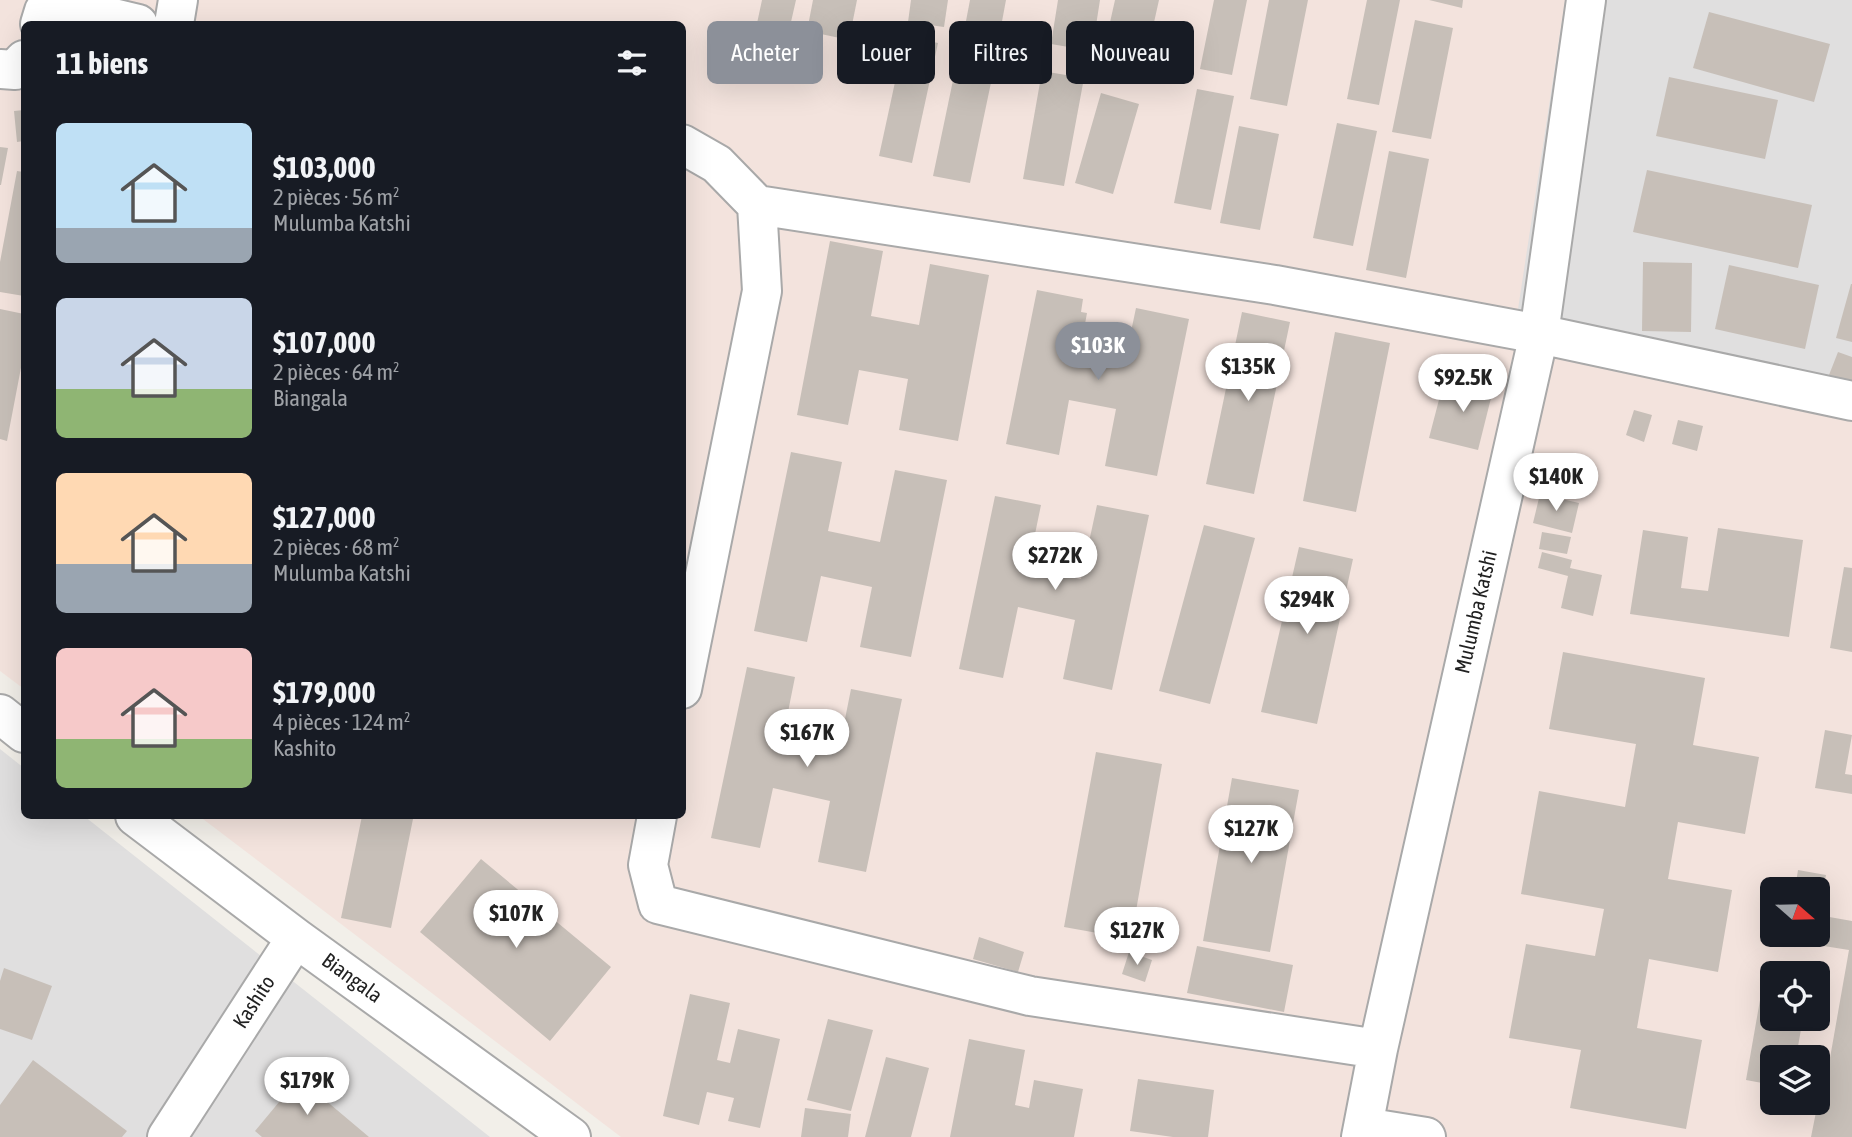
<!DOCTYPE html>
<html lang="fr">
<head>
<meta charset="utf-8">
<style>
	body { margin:0; font-family:"Asap Condensed",sans-serif; background:#242831; color:#f1f3f6; height:100vh; display:flex; flex-direction:column; font-size:26px; white-space:nowrap }
	* { box-sizing:border-box; margin:0 }
	p { font-size:23px; color:#9ea1a6 }
	.icon { flex:none; width:38px; height:38px; fill:none; stroke:currentColor; stroke-width:2; stroke-linecap:round; stroke-linejoin:round }
	.map { position:relative; flex:1; overflow:hidden }
	.details { position:absolute; left:21px; top:21px; width:665px; height:798px; display:flex; flex-direction:column; background:#171b24; border-radius:10px; box-shadow:0 7px 28px #0002 }
	.details>* { flex:none }
	.banner { position:absolute; left:707px; top:21px; width:665px; height:63px; display:flex; gap:14px }
	.needle { width:46px; rotate:110deg }
	.buttons { position:absolute; left:1760px; top:877px; display:grid; gap:14px }
	.buttons a { display:grid; place-items:center; width:70px; height:70px; border-radius:10px; background:#171b24; box-shadow:0 7px 28px #0002; font-size:35px }
	.price { position:absolute; translate:-50% -60px; padding:0 16px; border-radius:24px; background:#fff; color:#222; font-size:23px; line-height:46px; filter:drop-shadow(0 2px 4px #0008) }
	.price::after { content:''; position:absolute; left:50%; top:42px; width:21px; height:16px; margin-left:-10px; background:inherit; clip-path:polygon(0 0,100% 0,50% 100%) }
	.price.active { background:#8c9099; color:#fff }
	ul { padding:0; list-style:none }
	li { display:flex; align-items:center; gap:21px; height:175px; padding:0 35px }
	li span { display:grid; place-items:center; flex:none; width:196px; height:140px; border-radius:10px; color:#555 }
	li>.icon { margin-inline-start:auto }
	span .icon { width:84px; height:84px; fill:#fffc; stroke-width:1 }
	li b { font-size:30px }
	h2 { display:flex; justify-content:space-between; align-items:center; height:84px; padding:0 35px; font-size:30px }
	.tag { padding:0 24px; border-radius:10px; background:#171b24; box-shadow:0 7px 28px #0002; font-size:24px; line-height:63px }
	.tag.active { background:#8c9099; color:#fff }
	.map>svg:first-child { display:block }
	.residential { fill:#e0dfdf }
	.military { fill:#f3e3dd; fill-rule:evenodd }
	.building { fill:#c7bfb8 }
	.lines { fill:none; stroke-linecap:round; stroke-linejoin:round }
	.minor-casing { stroke:#a9a9a9; stroke-width:42 }
	.minor { stroke:#fff; stroke-width:38 }
	.labels { text-anchor:middle; stroke-width:7; stroke-linejoin:round; paint-order:stroke }
	.street-label { font-size:21px; fill:#222; stroke:#fff }
</style>
</head>
<body>
<div class="map">
<svg width="1852" height="1137" viewBox="0 0 1852 1137">
	<rect width="100%" height="100%" fill="#f2efe9"/>
	<path class="residential" d="M 1565,0 L 1852,0 L 1852,401 L 1514,329 Z
		M 0,749 L 24,768 L 24,816 L 84,816 L 490,1137 L 0,1137 Z"/>
	<path class="military" d="M 0,0 L 1565,0 L 1515,329 L 1852,401 L 1852,1137 L 621,1137 L 199,816 L 682,816 L 682,24 L 24,24 L 24,689 L 0,671 ZM 1773,889 L 1818,889 L 1818,934 L 1773,934 ZM 1773,973 L 1818,973 L 1818,1018 L 1773,1018 ZM 1773,1057 L 1818,1057 L 1818,1102 L 1773,1102 Z"/>
	<path class="building" d="M 762,0 L 796,0 L 788,35 L 756,28 Z
		M 813,0 L 857,0 L 849,40 L 807,31 Z
		M 911,0 L 948,0 L 944,27 L 908,22 Z
		M 970,0 L 1006,0 L 997,48 L 962,42 Z
		M 1058,0 L 1100,0 L 1092,51 L 1051,44 Z
		M 1115,0 L 1159,0 L 1142,76 L 1100,67 Z
		M 1214,0 L 1247,0 L 1232,75 L 1200,69 Z
		M 1269,0 L 1308,0 L 1287,106 L 1250,99 Z
		M 1367,0 L 1400,0 L 1379,105 L 1347,99 Z
		M 1429,0 L 1463,0 L 1462,8 Z
		M 1709,12 L 1830,44 L 1814,102 L 1693,68 Z
		M 1415,20 L 1453,28 L 1431,139 L 1392,132 Z
		M 905,36 L 938,43 L 912,163 L 879,156 Z
		M 956,66 L 993,73 L 970,183 L 933,176 Z
		M 1042,71 L 1084,78 L 1064,186 L 1023,179 Z
		M 1669,77 L 1778,100 L 1765,159 L 1656,136 Z
		M 1197,89 L 1234,96 L 1211,210 L 1174,203 Z
		M 1101,93 L 1139,104 L 1113,194 L 1075,183 Z
		M 24,110 L 24,141 L 17,142 L 14,111 Z
		M 1337,123 L 1377,131 L 1353,246 L 1313,238 Z
		M 1239,126 L 1279,134 L 1260,230 L 1220,223 Z
		M 0,147 L 8,148 L 1,185 L 0,185 Z
		M 1389,151 L 1429,159 L 1406,278 L 1366,270 Z
		M 1647,170 L 1812,205 L 1798,268 L 1633,232 Z
		M 17,171 L 24,172 L 24,296 L 0,292 L 0,262 Z
		M 830,241 L 883,251 L 871,316 L 919,325 L 930,264 L 989,275 L 958,441 L 899,430 L 908,379 L 859,370 L 848,425 L 797,415 Z
		M 1643,262 L 1692,263 L 1691,332 L 1642,331 Z
		M 1729,265 L 1819,285 L 1805,349 L 1715,329 Z
		M 1851,284 L 1852,284 L 1852,342 L 1836,338 Z
		M 1037,290 L 1083,299 L 1081,312 L 1087,313 L 1080,351 L 1125,360 L 1136,308 L 1189,319 L 1157,476 L 1105,466 L 1116,409 L 1069,400 L 1059,455 L 1006,444 Z
		M 0,309 L 24,314 L 24,352 L 7,441 L 0,439 Z
		M 1242,312 L 1290,322 L 1254,494 L 1206,484 Z
		M 1335,332 L 1390,343 L 1356,512 L 1303,501 Z
		M 1838,352 L 1852,357 L 1852,383 L 1829,375 Z
		M 1458,377 L 1494,386 L 1478,450 L 1429,438 L 1441,392 L 1453,396 Z
		M 1634,410 L 1652,415 L 1644,442 L 1626,435 Z
		M 1678,420 L 1703,426 L 1697,451 L 1672,444 Z
		M 791,452 L 842,462 L 828,531 L 880,542 L 895,470 L 947,480 L 911,657 L 860,647 L 872,587 L 821,576 L 807,642 L 754,631 Z
		M 1540,494 L 1579,503 L 1572,533 L 1533,523 Z
		M 995,496 L 1041,505 L 1028,568 L 1081,579 L 1097,505 L 1149,515 L 1112,690 L 1063,679 L 1075,620 L 1018,607 L 1003,678 L 959,669 Z
		M 1204,525 L 1255,538 L 1210,704 L 1159,691 Z
		M 1718,528 L 1803,540 L 1789,637 L 1630,614 L 1643,530 L 1688,537 L 1681,588 L 1708,591 Z
		M 1542,532 L 1571,537 L 1567,554 L 1539,549 Z
		M 1299,547 L 1353,559 L 1317,724 L 1261,712 Z
		M 1542,552 L 1572,560 L 1570,568 L 1602,575 L 1593,616 L 1561,608 L 1568,576 L 1538,568 Z
		M 1844,567 L 1852,568 L 1852,652 L 1830,648 Z
		M 1563,652 L 1705,678 L 1693,745 L 1759,757 L 1745,834 L 1678,822 L 1668,879 L 1732,890 L 1718,972 L 1649,959 L 1637,1028 L 1702,1040 L 1686,1129 L 1570,1108 L 1581,1050 L 1509,1038 L 1526,944 L 1595,956 L 1604,909 L 1521,894 L 1539,791 L 1625,807 L 1636,744 L 1549,729 Z
		M 747,667 L 795,677 L 783,737 L 839,749 L 851,689 L 902,699 L 866,872 L 818,862 L 830,801 L 773,788 L 760,848 L 711,838 Z
		M 1825,730 L 1852,735 L 1845,774 L 1852,775 L 1852,794 L 1815,788 Z
		M 1096,752 L 1162,764 L 1131,939 L 1064,927 Z
		M 1232,778 L 1299,790 L 1270,952 L 1203,941 Z
		M 362,816 L 413,819 L 391,928 L 341,918 Z
		M 481,859 L 611,967 L 550,1041 L 420,932 Z
		M 1798,870 L 1826,875 L 1820,908 L 1818,889 L 1795,889 Z
		M 1818,915 L 1852,921 L 1852,1137 L 1811,1137 L 1818,1102 L 1818,1057 L 1773,1057 L 1773,1085 L 1746,1080 L 1760,1000 L 1773,1003 L 1773,1018 L 1803,1018 L 1797,1052 L 1830,1058 L 1849,950 L 1786,940 L 1787,934 L 1818,934 Z
		M 979,937 L 1024,952 L 1018,972 L 973,959 Z
		M 1197,946 L 1293,965 L 1284,1012 L 1187,993 Z
		M 1129,952 L 1152,960 L 1145,982 L 1122,974 Z
		M 4,968 L 52,986 L 32,1040 L 0,1029 L 0,981 Z
		M 690,994 L 730,1003 L 717,1060 L 730,1063 L 738,1029 L 780,1039 L 760,1128 L 728,1121 L 734,1098 L 707,1092 L 699,1125 L 663,1116 Z
		M 828,1019 L 873,1030 L 851,1111 L 807,1100 Z
		M 969,1039 L 1025,1050 L 1015,1105 L 1029,1108 L 1034,1080 L 1083,1089 L 1074,1137 L 950,1137 Z
		M 886,1057 L 929,1068 L 911,1137 L 865,1137 Z
		M 33,1060 L 127,1131 L 122,1137 L 0,1137 L 0,1105 Z
		M 299,1078 L 369,1137 L 262,1137 L 255,1131 Z
		M 1138,1079 L 1214,1090 L 1208,1137 L 1173,1137 L 1130,1131 Z
		M 805,1108 L 851,1114 L 848,1137 L 801,1137 Z"/>
	<g class="lines">
		<defs>
			<path id="minor" d="M 40,24 L 44,11 L 113,18 L 138,24
				M 174,24 L 178,0
				M 0,69 L 15,70 L 24,60
				M 682,144 L 717,164 L 757,205 L 1275,285 L 1539,334 L 1852,401
				M 682,689 L 762,291 L 757,205
				M 0,714 L 24,733
				M 135,816 L 296,938 L 571,1137
				M 657,816 L 648,865 L 658,904 L 1030,996 L 1378,1049
				M 1364,1127 L 1426,1137
				M 167,1137 L 296,938
				M 1361,1137 L 1378,1049 L 1539,334 L 1586,0"/>
		</defs>
		<use href="#minor" class="minor-casing"/>
		<use href="#minor" class="minor"/>
	</g>
	<g class="labels">
		<g class="street-label">
			<text transform="translate(1476 612) rotate(-77)" y="7">Mulumba Katshi</text>
			<text transform="translate(352 978) rotate(36)" y="7">Biangala</text>
			<text transform="translate(254 1002) rotate(-57)" y="7">Kashito</text>
		</g>
	</g>
</svg>
<div class="buttons">
<a><svg class="needle" viewBox="-14 -14 28 28"><path d="M0-13l5 13h-10z" fill="#e53935"/><path d="M0 13l5-13h-10z" fill="#9ea1a6"/></svg></a>
<a><svg class="icon" aria-label="locate" viewBox="0 0 24 24"><circle cx="12" cy="12" r="6"/><path d="M12 2v4M12 18v4M2 12h4M18 12h4"/></svg></a>
<a><svg class="icon" aria-label="layers" viewBox="0 0 24 24"><path d="M12 4l9 5-9 5-9-5zM3 14l9 5 9-5"/></svg></a>
</div>
<b class="price active" style="left:1098px;top:382px">$103K</b>
<b class="price" style="left:1248px;top:403px">$135K</b>
<b class="price" style="left:1463px;top:414px">$92.5K</b>
<b class="price" style="left:1556px;top:513px">$140K</b>
<b class="price" style="left:1055px;top:592px">$272K</b>
<b class="price" style="left:1307px;top:636px">$294K</b>
<b class="price" style="left:807px;top:769px">$167K</b>
<b class="price" style="left:1251px;top:865px">$127K</b>
<b class="price" style="left:516px;top:950px">$107K</b>
<b class="price" style="left:1137px;top:967px">$127K</b>
<b class="price" style="left:307px;top:1117px">$179K</b>
<div class="banner">
<a class="tag active">Acheter</a>
<a class="tag">Louer</a>
<a class="tag">Filtres</a>
<a class="tag">Nouveau</a>
</div>
<section class="details">
<h2>11 biens<svg class="icon" aria-label="filters" viewBox="0 0 24 24"><path d="M4 7h16M4 17h16"/><circle cx="9" cy="7" r="2"/><circle cx="15" cy="17" r="2"/></svg></h2>
<ul>
<li><span style="background:linear-gradient(#bfe0f5 75%,#9aa5b1 0)"><svg class="icon" aria-label="home" viewBox="0 0 24 24"><path d="M3 11l9-7 9 7M6 9v11h12V9"/></svg></span><div><b>$103,000</b><p>2 pièces · 56 m²</p><p>Mulumba Katshi</p></div></li>
<li><span style="background:linear-gradient(#c9d6e8 65%,#8fb573 0)"><svg class="icon" aria-label="home" viewBox="0 0 24 24"><path d="M3 11l9-7 9 7M6 9v11h12V9"/></svg></span><div><b>$107,000</b><p>2 pièces · 64 m²</p><p>Biangala</p></div></li>
<li><span style="background:linear-gradient(#ffd9b3 65%,#9aa5b1 0)"><svg class="icon" aria-label="home" viewBox="0 0 24 24"><path d="M3 11l9-7 9 7M6 9v11h12V9"/></svg></span><div><b>$127,000</b><p>2 pièces · 68 m²</p><p>Mulumba Katshi</p></div></li>
<li><span style="background:linear-gradient(#f6c9c9 65%,#8fb573 0)"><svg class="icon" aria-label="home" viewBox="0 0 24 24"><path d="M3 11l9-7 9 7M6 9v11h12V9"/></svg></span><div><b>$179,000</b><p>4 pièces · 124 m²</p><p>Kashito</p></div></li>
</ul>
</section>
</div>
</body>
</html>
